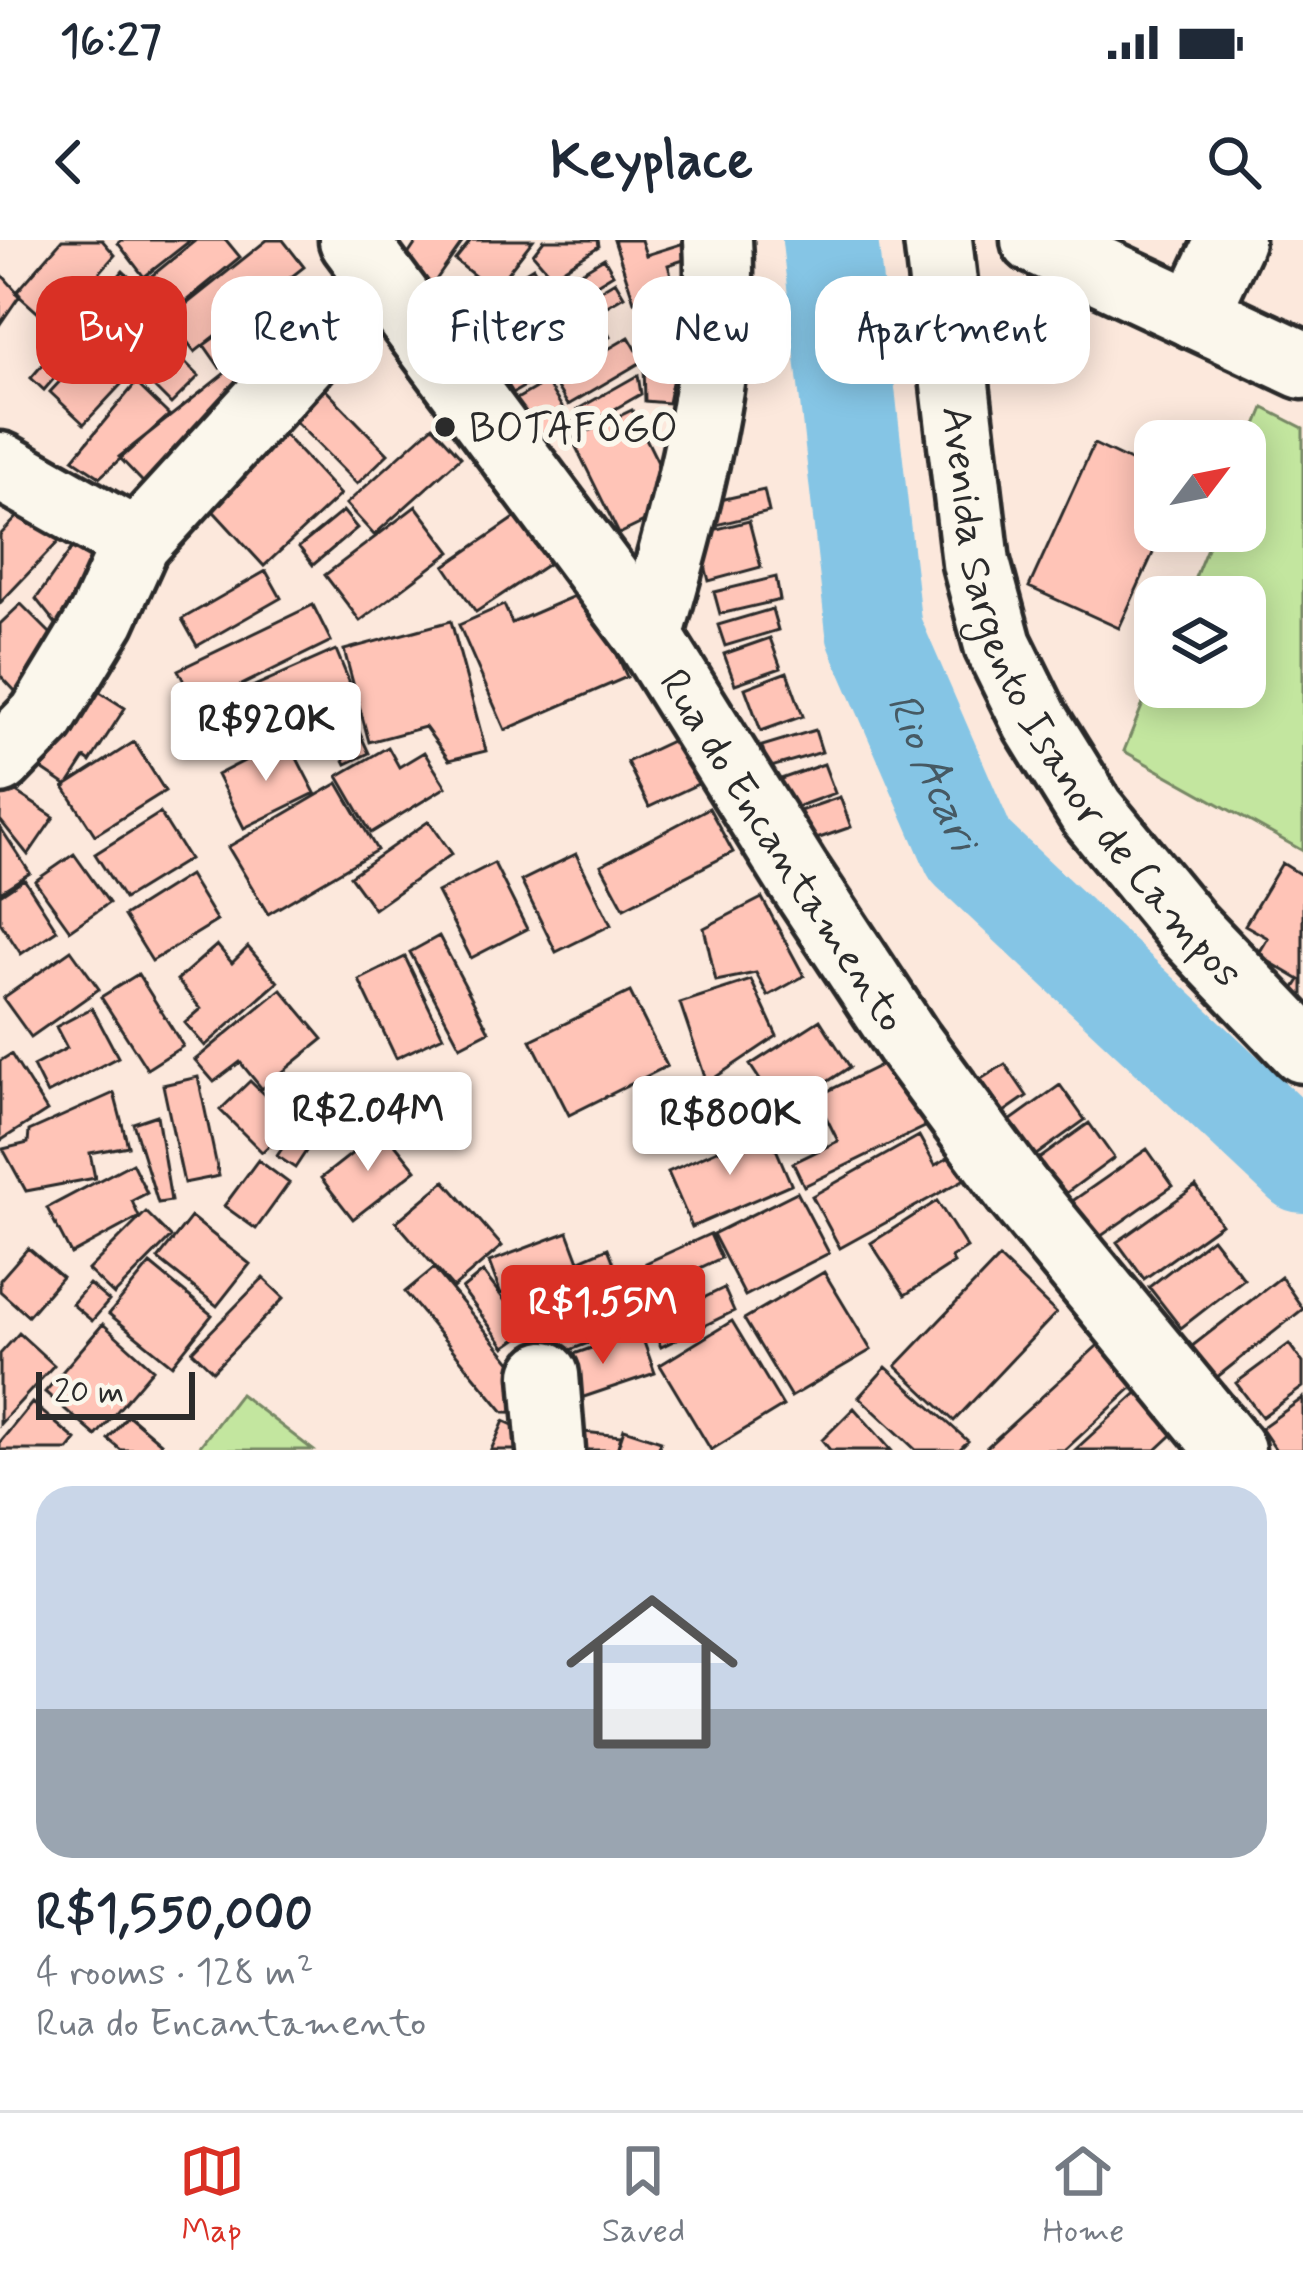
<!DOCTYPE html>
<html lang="en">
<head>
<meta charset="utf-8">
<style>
	body { margin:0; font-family:Mynerve,sans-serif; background:#f6f6f7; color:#1f2937; height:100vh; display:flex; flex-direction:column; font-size:45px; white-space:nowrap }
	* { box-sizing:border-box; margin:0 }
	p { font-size:39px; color:#747a83 }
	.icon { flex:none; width:66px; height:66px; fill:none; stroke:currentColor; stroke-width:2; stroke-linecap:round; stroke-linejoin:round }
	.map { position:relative; height:1210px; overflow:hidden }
	.side { display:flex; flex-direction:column; background:#fff; flex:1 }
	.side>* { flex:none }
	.banner { position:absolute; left:36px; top:36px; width:1233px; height:108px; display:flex; gap:24px }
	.needle { width:78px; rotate:58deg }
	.tools { position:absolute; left:1134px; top:180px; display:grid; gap:24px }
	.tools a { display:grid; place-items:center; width:132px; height:132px; border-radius:24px; background:#fff; box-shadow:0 6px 30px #0003; font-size:60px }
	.scale { position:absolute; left:36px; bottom:30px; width:159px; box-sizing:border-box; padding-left:12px; border:6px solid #2b2b2b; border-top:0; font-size:33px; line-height:42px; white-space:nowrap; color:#2b2b2b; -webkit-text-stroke:9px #fbf7ec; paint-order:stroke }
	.price { position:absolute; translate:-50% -102px; padding:0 27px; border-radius:12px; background:#fff; color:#222; font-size:39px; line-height:78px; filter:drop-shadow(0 3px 6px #0008) }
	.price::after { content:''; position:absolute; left:50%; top:72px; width:36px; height:27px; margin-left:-18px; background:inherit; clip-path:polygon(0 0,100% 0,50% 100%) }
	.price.selected { background:#d93025; color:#fff }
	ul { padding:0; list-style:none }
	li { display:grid; align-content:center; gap:24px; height:636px; padding:0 36px }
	li span { display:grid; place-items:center; height:372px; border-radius:36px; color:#555 }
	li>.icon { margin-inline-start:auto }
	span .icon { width:216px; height:216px; fill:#fffc; stroke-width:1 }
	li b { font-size:51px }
	.tag { padding:0 42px; border-radius:36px; background:#fff; box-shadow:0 6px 30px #0003; font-size:42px; line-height:108px }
	.tag.selected { background:#d93025; color:#fff }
	.status { display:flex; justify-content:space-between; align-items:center; height:84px; padding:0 60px; background:#fff; direction:ltr }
	.status svg { height:33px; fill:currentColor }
	header { display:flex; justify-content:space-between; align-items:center; height:156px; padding:0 36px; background:#fff; font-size:54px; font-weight:700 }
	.tabs { display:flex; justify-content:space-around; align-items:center; height:168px; border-top:3px solid #e0e1e3; background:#fff; font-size:33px; color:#747a83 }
	.tabs a { display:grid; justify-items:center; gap:6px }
	.tabs .selected { color:#d93025 }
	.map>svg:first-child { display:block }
	.green { fill:#c3e69f; stroke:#778865; stroke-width:3 }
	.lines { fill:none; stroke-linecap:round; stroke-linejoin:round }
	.river { stroke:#85c5e5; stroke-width:96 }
	.building { fill:#ffc4b7; stroke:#2b2b2b; stroke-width:3 }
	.minor-casing { stroke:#2b2b2b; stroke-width:75 }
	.minor { stroke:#fbf7ec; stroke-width:66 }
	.poi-dot { fill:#2b2b2b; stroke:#fbf7ec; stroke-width:4.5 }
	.labels { text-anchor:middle; stroke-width:12; stroke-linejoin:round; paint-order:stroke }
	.poi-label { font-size:42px; fill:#2b2b2b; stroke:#fbf7ec; text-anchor:start }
	.street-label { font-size:42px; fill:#2b2b2b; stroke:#fbf7ec }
	.water-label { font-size:45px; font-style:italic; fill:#465963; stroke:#fbf7ec }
</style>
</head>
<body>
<div class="status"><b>16:27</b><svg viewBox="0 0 49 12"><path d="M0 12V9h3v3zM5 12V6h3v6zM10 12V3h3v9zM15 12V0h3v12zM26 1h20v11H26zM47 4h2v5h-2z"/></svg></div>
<header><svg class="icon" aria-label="back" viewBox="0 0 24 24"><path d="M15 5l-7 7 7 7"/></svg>Keyplace<svg class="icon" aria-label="search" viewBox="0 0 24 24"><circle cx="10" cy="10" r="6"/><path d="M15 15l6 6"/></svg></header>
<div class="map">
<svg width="1303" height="1210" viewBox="0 0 1303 1210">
	<rect width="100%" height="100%" fill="#fce8dc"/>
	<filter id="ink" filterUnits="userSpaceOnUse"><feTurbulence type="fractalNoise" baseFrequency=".00833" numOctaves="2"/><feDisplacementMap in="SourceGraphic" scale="24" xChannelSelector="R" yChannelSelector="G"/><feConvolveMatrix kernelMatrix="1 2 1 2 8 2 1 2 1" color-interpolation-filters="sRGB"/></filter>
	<g filter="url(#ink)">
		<path class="green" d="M 1264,168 L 1303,188 L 1303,611 L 1124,511 L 1155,434 L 1155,447 L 1245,447 L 1245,357 L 1187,357 L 1214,291 L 1245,291 L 1245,214 Z
			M 240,1154 L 313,1210 L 197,1210 Z"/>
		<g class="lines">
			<path class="river" id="s1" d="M 830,0 L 874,391 L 970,612 L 1303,925"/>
		</g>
		<path class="building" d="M 62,0 L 102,0 L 115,15 L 53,86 L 16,53 Z
			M 122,0 L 191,0 L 144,37 L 118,3 Z
			M 196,0 L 226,0 L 240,17 L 175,70 L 149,38 Z
			M 267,0 L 283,0 L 304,27 L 195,112 L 169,78 Z
			M 418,0 L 464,0 L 431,47 L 406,18 Z
			M 471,0 L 533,0 L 493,51 L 455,20 Z
			M 544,0 L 598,0 L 599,6 L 552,36 L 533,14 Z
			M 614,0 L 641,0 L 646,15 L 690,1 L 696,16 L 668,25 L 675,48 L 634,61 Z
			M 604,18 L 613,34 L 492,108 L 467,68 L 533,27 L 548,52 Z
			M 123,31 L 136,43 L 44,150 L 31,138 Z
			M 3,36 L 20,55 L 0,84 L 0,39 Z
			M 615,41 L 624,56 L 514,121 L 506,106 Z
			M 144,51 L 160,67 L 132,95 L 117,80 Z
			M 249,72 L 266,94 L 220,128 L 204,105 Z
			M 600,79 L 610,97 L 513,153 L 502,135 Z
			M 684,81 L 668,163 L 645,161 L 643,84 Z
			M 288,83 L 303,97 L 158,258 L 119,217 Z
			M 108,90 L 143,121 L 84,184 L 50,152 Z
			M 629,97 L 643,121 L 568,165 L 553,141 Z
			M 183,120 L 199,136 L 171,164 L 155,148 Z
			M 638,135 L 641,154 L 587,185 L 578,169 Z
			M 546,142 L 572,183 L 540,202 L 515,160 Z
			M 136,143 L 169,175 L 100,237 L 73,219 Z
			M 319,143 L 388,214 L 357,244 L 287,173 Z
			M 632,170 L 679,265 L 619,294 L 572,199 Z
			M 433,186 L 461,217 L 374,295 L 346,264 Z
			M 281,191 L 340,255 L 264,326 L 205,262 Z
			M 1094,204 L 1155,233 L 1155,291 L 1163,291 L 1119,388 L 1029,347 Z
			M 764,250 L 769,272 L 708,287 L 703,264 Z
			M 28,266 L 62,298 L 0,363 L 0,295 Z
			M 416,266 L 451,312 L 360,381 L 325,335 Z
			M 343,271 L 357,288 L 313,325 L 299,307 Z
			M 525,271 L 557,318 L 476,372 L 445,326 Z
			M 749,281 L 761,327 L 709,341 L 697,294 Z
			M 79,298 L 123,330 L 71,403 L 36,359 Z
			M 266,331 L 281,358 L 197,406 L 182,379 Z
			M 776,337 L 780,360 L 720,374 L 714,352 Z
			M 588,350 L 627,437 L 505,490 L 459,385 L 504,365 L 512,383 Z
			M 21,364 L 64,407 L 17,453 L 0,435 L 0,384 Z
			M 313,365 L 331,401 L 197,467 L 178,430 Z
			M 772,369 L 778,390 L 725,406 L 718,385 Z
			M 451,381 L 486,511 L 449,520 L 425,487 L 369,502 L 344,410 Z
			M 770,398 L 781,428 L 735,444 L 724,414 Z
			M 336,410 L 351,446 L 207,509 L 191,474 Z
			M 787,432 L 803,476 L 761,491 L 745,448 Z
			M 84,442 L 125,468 L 90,522 L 85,518 L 67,546 L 42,529 L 59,503 Z
			M 345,462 L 369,513 L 346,524 L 326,484 L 297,498 L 291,487 Z
			M 815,490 L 822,512 L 768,528 L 762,506 Z
			M 678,498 L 700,543 L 649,567 L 627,522 Z
			M 287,499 L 315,553 L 244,588 L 217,535 Z
			M 134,502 L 165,551 L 95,595 L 64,547 Z
			M 388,507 L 399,527 L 424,512 L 446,547 L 371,593 L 338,536 Z
			M 824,524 L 835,553 L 788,570 L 778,540 Z
			M 1,542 L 54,577 L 28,615 L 0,580 Z
			M 338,543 L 377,610 L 268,674 L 228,607 Z
			M 840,557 L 851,587 L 805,603 L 794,573 Z
			M 709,568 L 733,612 L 624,668 L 601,625 Z
			M 160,573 L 189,619 L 124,659 L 95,614 Z
			M 429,581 L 452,614 L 374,669 L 350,636 Z
			M 0,587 L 30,633 L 0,652 Z
			M 74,614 L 109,663 L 70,690 L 35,641 Z
			M 576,614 L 611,685 L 556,712 L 521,641 Z
			M 494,623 L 527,689 L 471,718 L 437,652 Z
			M 1282,623 L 1303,636 L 1303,757 L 1293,751 L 1300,740 L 1258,715 L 1268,698 L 1245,685 Z
			M 189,635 L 217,681 L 152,721 L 124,676 Z
			M 24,639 L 57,690 L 21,714 L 0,682 L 0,655 Z
			M 762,658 L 804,736 L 768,756 L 756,733 L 716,741 L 704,688 Z
			M 439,696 L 489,791 L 460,806 L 410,712 Z
			M 217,705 L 232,723 L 248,707 L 278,742 L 205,806 L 185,783 L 201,769 L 177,740 Z
			M 71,710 L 99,749 L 31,797 L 3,758 Z
			M 405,717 L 443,796 L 396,818 L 359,740 Z
			M 138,734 L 183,806 L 147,829 L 101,757 Z
			M 751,740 L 777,796 L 707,843 L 680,763 Z
			M 281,749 L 323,799 L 262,849 L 240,822 L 214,842 L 195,820 Z
			M 630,752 L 667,826 L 569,875 L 531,800 Z
			M 92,768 L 118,817 L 47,854 L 33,826 L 67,808 L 56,787 Z
			M 820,780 L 850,827 L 781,872 L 750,825 Z
			M 11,814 L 47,871 L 0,901 L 0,821 Z
			M 901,815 L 935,882 L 804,946 L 793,923 L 838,901 L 816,857 Z
			M 1005,824 L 1027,856 L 1004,872 L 981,839 Z
			M 198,837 L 219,936 L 184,943 L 163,845 Z
			M 250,841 L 293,883 L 262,912 L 220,870 Z
			M 1060,845 L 1085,880 L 1032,918 L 1007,883 Z
			M 114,853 L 128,906 L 90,913 L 95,938 L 26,951 L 3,909 L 28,903 L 29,891 Z
			M 157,875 L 171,961 L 158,963 L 133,883 Z
			M 300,881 L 318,893 L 295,928 L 277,916 Z
			M 1089,883 L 1114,918 L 1061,957 L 1036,921 Z
			M 767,888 L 791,944 L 692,987 L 668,932 Z
			M 383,889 L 416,930 L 353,979 L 321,938 Z
			M 919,896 L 935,925 L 961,911 L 974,934 L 840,1008 L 812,956 Z
			M 1147,909 L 1173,946 L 1094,1001 L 1068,964 Z
			M 258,920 L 289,943 L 256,989 L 224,966 Z
			M 132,923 L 147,953 L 132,961 L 139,977 L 71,1014 L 47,968 Z
			M 445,941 L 502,1006 L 453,1048 L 396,982 Z
			M 1196,946 L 1221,984 L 1144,1039 L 1117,1002 Z
			M 797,952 L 829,1013 L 745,1056 L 713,994 Z
			M 937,961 L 967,1008 L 951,1018 L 954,1023 L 905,1055 L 871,1003 Z
			M 146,972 L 171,997 L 114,1055 L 88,1030 Z
			M 191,977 L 250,1024 L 217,1066 L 158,1019 Z
			M 568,992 L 580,1024 L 501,1054 L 489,1022 Z
			M 710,994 L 721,1018 L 657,1048 L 646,1023 Z
			M 1212,998 L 1244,1039 L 1181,1088 L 1149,1047 Z
			M 28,1008 L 62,1037 L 28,1076 L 0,1051 L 0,1040 Z
			M 608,1008 L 638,1084 L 547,1119 L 521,1050 L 582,1026 L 580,1020 Z
			M 999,1018 L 1056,1073 L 954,1181 L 896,1126 Z
			M 150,1024 L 212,1075 L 172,1125 L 109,1074 Z
			M 434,1028 L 513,1124 L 535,1173 L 504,1172 L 405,1052 Z
			M 483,1032 L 528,1091 L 505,1107 L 462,1049 Z
			M 824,1032 L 871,1110 L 791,1157 L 744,1079 Z
			M 1281,1037 L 1303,1069 L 1202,1149 L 1178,1117 Z
			M 263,1038 L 284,1058 L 213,1131 L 192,1111 Z
			M 89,1044 L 109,1061 L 92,1081 L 72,1064 Z
			M 724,1048 L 734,1071 L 661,1107 L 650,1084 Z
			M 732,1081 L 783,1166 L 711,1210 L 660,1125 Z
			M 103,1084 L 153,1129 L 96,1196 L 45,1152 Z
			M 640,1091 L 655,1133 L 566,1163 L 551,1122 Z
			M 19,1093 L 54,1125 L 0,1184 L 0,1114 Z
			M 1108,1096 L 1145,1136 L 1065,1210 L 990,1210 L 987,1207 Z
			M 1289,1104 L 1303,1123 L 1303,1147 L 1262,1177 L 1236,1143 Z
			M 886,1127 L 968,1201 L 959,1210 L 916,1210 L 859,1157 Z
			M 1147,1144 L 1184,1184 L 1156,1210 L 1075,1210 Z
			M 1303,1158 L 1303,1210 L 1276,1210 L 1261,1188 Z
			M 32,1163 L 76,1200 L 68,1210 L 0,1210 L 0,1202 Z
			M 854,1168 L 891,1210 L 830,1210 L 822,1200 Z
			M 128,1175 L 161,1203 L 155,1210 L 121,1210 L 108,1199 Z
			M 504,1181 L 546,1200 L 541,1210 L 491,1210 Z
			M 624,1189 L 661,1201 L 658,1210 L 617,1210 Z
			M 565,1190 L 621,1196 L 617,1210 L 566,1210 Z"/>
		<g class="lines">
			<defs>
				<g id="minor">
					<path id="s2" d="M 353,0 L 649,397 L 797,634 L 908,802 L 1017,950 L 1231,1210"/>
					<path id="s3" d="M 938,0 L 976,323 L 998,405 L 1036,482 L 1091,571 L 1188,689 L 1303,809"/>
					<path d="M 1035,0 L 1303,125"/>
					<path d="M 1195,75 L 1230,0"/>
					<path d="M 0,226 L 136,303"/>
					<path d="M 649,397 C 684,273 726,129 718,0"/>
					<path d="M 0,520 L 42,477 L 102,378 L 136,303 L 379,37"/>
					<path d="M 545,1135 L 551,1210"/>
				</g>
			</defs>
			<use href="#minor" class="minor-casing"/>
			<use href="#minor" class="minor"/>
		</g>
	</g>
	<circle class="poi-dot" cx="445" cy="187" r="12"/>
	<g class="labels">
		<g class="poi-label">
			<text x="469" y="202">BOTAFOGO</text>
		</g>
		<g class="street-label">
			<text dy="15" stroke="none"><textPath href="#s3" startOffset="495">Avenida Sargento Isanor de Campos</textPath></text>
			<text dy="15" stroke="none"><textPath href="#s2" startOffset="747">Rua do Encantamento</textPath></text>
		</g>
		<g class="water-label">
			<text dy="16" stroke="none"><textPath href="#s1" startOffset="546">Rio Acari</textPath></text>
		</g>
	</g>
</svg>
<div class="tools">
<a><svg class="needle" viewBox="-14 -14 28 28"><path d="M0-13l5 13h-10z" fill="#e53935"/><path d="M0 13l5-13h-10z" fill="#747a83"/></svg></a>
<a><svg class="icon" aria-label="layers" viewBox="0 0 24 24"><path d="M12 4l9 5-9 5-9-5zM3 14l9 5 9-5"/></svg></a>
</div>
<div class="scale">20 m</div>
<b class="price" style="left:266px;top:544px">R$920K</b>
<b class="price" style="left:368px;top:934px">R$2.04M</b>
<b class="price" style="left:730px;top:938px">R$800K</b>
<b class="price selected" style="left:603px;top:1127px">R$1.55M</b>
<div class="banner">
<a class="tag selected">Buy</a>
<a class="tag">Rent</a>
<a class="tag">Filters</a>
<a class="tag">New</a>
<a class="tag">Apartment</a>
</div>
</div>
<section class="side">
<ul>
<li><span style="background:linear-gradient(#c9d6e8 60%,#9aa5b1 0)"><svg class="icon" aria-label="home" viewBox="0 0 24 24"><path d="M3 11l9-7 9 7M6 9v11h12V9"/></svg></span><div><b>R$1,550,000</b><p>4 rooms · 128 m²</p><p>Rua do Encantamento</p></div></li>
</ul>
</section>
<nav class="tabs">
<a class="selected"><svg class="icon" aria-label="map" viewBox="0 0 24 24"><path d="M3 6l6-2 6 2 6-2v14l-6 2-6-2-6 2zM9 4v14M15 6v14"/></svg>Map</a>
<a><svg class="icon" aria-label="saved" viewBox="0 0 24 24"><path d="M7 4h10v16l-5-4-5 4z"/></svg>Saved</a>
<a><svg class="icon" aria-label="home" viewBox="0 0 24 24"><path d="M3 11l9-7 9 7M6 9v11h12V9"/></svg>Home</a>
</nav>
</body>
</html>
